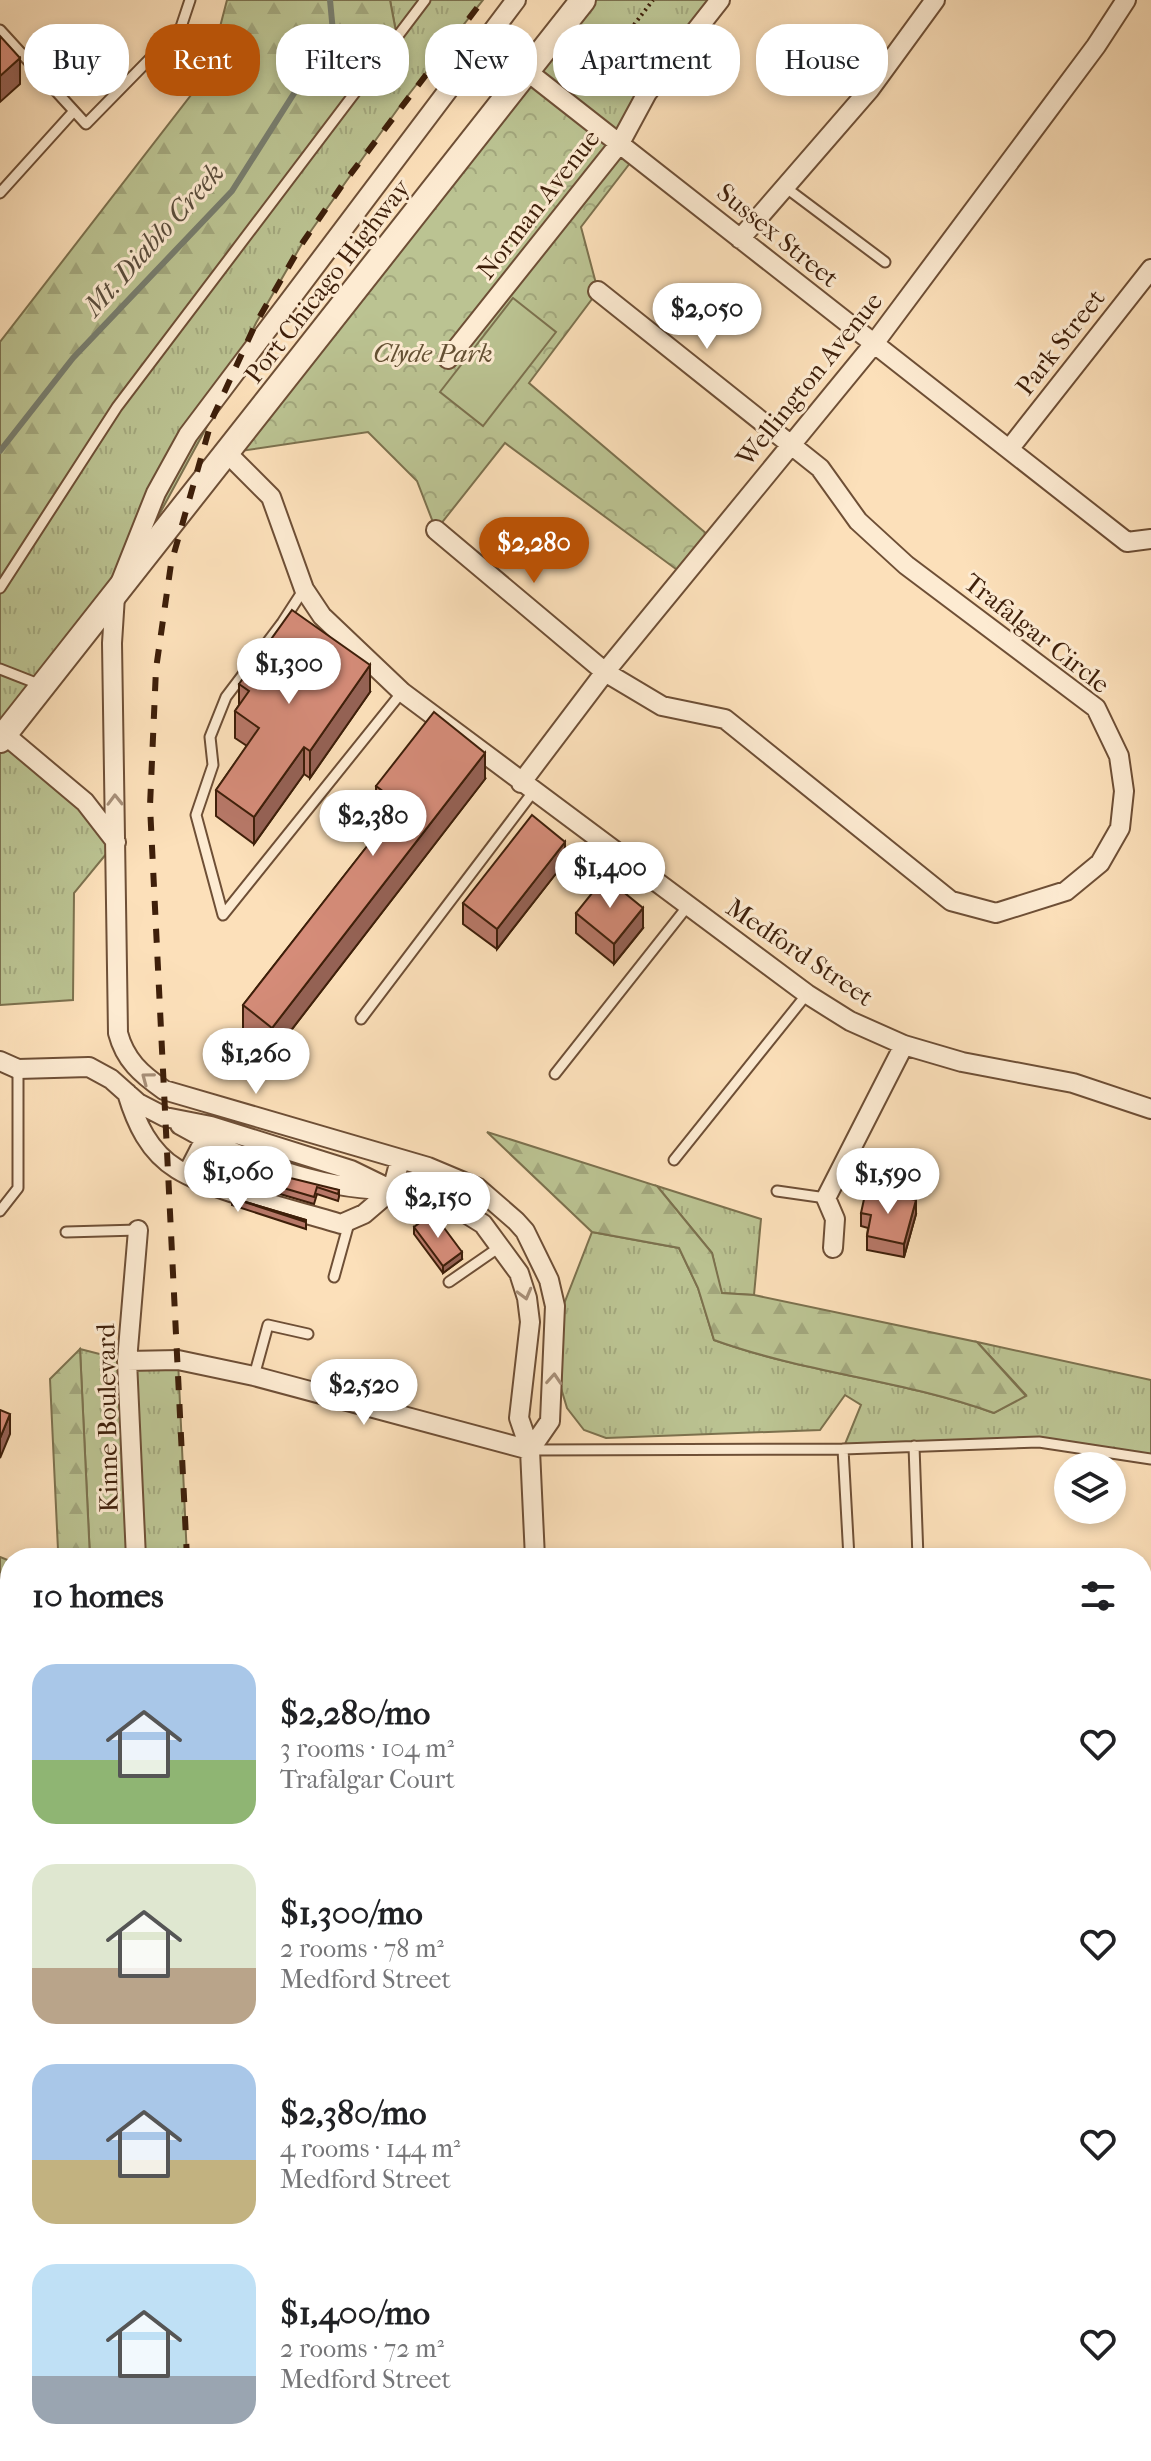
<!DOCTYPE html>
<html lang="en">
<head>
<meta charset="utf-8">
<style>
	body { margin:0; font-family:"IM FELL French Canon",serif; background:#f6f6f6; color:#202124; height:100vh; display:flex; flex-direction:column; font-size:30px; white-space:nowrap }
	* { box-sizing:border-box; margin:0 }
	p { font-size:26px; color:#757577 }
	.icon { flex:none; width:44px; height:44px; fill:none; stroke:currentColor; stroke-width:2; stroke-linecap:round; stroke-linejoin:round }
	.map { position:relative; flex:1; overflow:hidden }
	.side { position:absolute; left:0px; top:1548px; width:1152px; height:914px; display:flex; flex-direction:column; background:#fff; border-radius:32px 32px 0 0; box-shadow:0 4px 12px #0003 }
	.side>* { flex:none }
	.hud { position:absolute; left:24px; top:24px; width:1104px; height:72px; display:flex; gap:16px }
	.controls { position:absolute; left:1054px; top:1452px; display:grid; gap:16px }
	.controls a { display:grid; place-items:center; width:72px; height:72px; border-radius:50%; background:#fff; box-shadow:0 4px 12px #0003; font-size:40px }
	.price { position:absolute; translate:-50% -68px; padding:0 18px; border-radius:28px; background:#fff; color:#222; font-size:26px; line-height:52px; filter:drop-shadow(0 2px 4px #0008) }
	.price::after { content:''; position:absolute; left:50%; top:48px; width:24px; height:18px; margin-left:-12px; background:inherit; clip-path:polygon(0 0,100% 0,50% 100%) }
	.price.on { background:#b45309; color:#fff }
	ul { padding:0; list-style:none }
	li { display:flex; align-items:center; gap:24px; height:200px; padding:0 32px }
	li span { display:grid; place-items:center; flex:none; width:224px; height:160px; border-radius:24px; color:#555 }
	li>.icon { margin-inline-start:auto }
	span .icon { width:96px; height:96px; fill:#fffc; stroke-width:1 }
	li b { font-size:34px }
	h2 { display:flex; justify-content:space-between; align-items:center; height:96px; padding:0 32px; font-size:34px }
	.pill { padding:0 28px; border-radius:32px; background:#fff; box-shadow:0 4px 12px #0003; font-size:28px; line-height:72px }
	.pill.on { background:#b45309; color:#fff }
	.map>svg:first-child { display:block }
	.grass { fill:url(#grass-tufts); stroke:#7c714e; stroke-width:2 }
	.forest { fill:url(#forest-firs); stroke:#7c714e; stroke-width:2 }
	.park { fill:url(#park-crowns); stroke:#7c714e; stroke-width:2 }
	.pitch { fill:#bbc392; stroke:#7c714e; stroke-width:2 }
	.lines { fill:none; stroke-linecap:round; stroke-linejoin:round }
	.stream { stroke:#787e6f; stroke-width:6 }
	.service-casing { stroke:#6e4f36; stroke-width:13 }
	.minor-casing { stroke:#6e4f36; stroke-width:22 }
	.tertiary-casing { stroke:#6e4f36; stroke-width:28 }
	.path { stroke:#3e1f0a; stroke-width:4; stroke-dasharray:2 4; stroke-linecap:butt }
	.service { stroke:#fdebd2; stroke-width:9 }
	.minor { stroke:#fdebd2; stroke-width:18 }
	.tertiary { stroke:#fdebd2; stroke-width:24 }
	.rail { stroke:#3e1f0a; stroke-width:6; stroke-dasharray:14 14; stroke-linecap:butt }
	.wall { fill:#b77868; stroke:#3e1f0a; stroke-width:2 }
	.shaded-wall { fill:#956255; stroke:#3e1f0a; stroke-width:2 }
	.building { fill:#d58c79; stroke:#3e1f0a; stroke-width:2 }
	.oneway { stroke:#a78f78 }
	.labels { text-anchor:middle; stroke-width:6; stroke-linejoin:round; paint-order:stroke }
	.street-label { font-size:26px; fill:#3e1f0a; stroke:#fdebd2 }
	.park-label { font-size:26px; font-style:italic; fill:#645033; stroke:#fdebd2 }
	.water-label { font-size:28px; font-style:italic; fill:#5b4e3d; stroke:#fdebd2 }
</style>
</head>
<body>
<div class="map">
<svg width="1151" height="2461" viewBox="0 0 1151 2461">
	<defs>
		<pattern id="grass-tufts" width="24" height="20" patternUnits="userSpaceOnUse" patternTransform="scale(2)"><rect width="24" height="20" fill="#bbc392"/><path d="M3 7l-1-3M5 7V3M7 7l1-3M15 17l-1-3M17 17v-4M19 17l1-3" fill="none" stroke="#a2a77d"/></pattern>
		<pattern id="forest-firs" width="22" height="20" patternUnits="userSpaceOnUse" patternTransform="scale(2)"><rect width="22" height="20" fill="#bbc392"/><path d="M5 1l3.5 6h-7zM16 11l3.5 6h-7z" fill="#a2a77d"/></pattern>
		<pattern id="park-crowns" width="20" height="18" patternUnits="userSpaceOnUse" patternTransform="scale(2)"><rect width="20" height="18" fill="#bbc392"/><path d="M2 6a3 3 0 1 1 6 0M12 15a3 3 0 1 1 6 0" fill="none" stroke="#a2a77d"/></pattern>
	</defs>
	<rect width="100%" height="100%" fill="#fce0ba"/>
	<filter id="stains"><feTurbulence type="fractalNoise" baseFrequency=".0025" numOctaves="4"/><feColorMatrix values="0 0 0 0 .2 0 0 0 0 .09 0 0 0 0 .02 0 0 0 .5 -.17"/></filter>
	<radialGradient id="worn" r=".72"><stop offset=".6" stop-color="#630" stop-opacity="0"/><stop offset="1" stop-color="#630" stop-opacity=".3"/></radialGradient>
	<path class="grass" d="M 390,0 L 483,0 L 402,103 L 303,242 L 256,323 L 211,419 L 115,596 L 4,734 L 116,842 L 74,893 L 73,1000 L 0,1005 L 0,588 L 117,407 L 397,37 Z
		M 583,0 L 720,0 L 620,143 L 528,72 Z
		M 657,1186 L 761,1219 L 754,1295 L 721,1293 L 712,1253 Z
		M 592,1232 L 679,1248 L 698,1288 L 714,1340 C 805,1373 903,1380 994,1413 L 1026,1395 L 977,1342 L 1151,1380 L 1151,1459 L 1039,1442 L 843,1449 L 861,1405 L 845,1395 L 820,1430 L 606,1438 L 584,1430 L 567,1408 L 561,1388 L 564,1304 Z
		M 80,1349 L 127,1361 L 178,1360 L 187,1558 L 90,1558 Z
		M 0,1557 L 10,1561 L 10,2452 L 81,2452 L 81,2461 L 0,2461 Z
		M 1142,2135 L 1151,2135 L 1151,2461 L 903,2461 L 898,2452 L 1142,2452 Z"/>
	<path class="forest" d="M 227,0 L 390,0 L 397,37 L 117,407 L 0,588 L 0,342 L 208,73 Z
		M 487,1132 L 657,1186 L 712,1253 L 722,1293 L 754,1295 L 977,1342 L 1026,1396 L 994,1413 C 903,1380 805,1373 714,1340 L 698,1288 L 679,1248 L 592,1232 Z
		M 80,1349 L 90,1558 L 52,1558 L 58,1550 L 50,1379 Z
		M 81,2452 L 135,2452 L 135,2461 L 81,2461 Z"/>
	<path class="park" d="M 528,72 L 637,154 L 581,227 L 598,291 L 529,383 L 714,540 L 684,575 L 505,443 L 436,530 L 417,481 L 368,432 L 227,453 Z"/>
	<path class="pitch" d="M 513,298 L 556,332 L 483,426 L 440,392 Z"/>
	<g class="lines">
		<path class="stream" d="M 0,451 L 73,358 L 232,191 L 333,32 L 330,0"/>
		<defs>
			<path id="service" d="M 0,30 L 86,124 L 181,27 L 190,0
				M 785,187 L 885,262
				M 0,193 L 74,111
				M 0,588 L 117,407 L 425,0
				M 304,589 L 282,623 L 226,697 L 210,737 L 213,765 L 196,815 L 223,915 L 402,692
				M 0,669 L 41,685
				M 361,1019 L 533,792
				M 555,1074 L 687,907
				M 674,1160 L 807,994
				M 777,1191 L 826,1198
				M 0,1211 L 18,1188 L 18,1069
				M 66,1232 L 138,1230
				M 334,1277 L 349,1223
				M 449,1282 L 501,1246
				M 254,1376 L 268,1325 L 308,1334
				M 914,1446 L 918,1558
				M 843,1449 L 849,1558
				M 532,1450 L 843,1449 L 1039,1442 L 1151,1459
				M 1142,1714 L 1151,1714
				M 780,2452 L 784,2461"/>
			<path id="minor" d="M 516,0 L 188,435 L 156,493 L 115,596 L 112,643 L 118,1033 C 125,1060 141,1074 164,1090 L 428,1167 L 478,1188 L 516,1221 L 525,1231 L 549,1280 L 555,1306 L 550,1421 L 530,1450
				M 528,72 L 1127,542 L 1151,539
				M 740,239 L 870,89 L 935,0
				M 448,359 L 620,143 L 647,93 L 720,0
				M 1010,448 L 1151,269
				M 227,453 L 271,497 L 304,589 L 322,616 L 402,692 L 807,994 L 850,1021 L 904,1045 L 962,1062 L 1073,1083 L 1151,1109
				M 436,530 L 605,672 L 662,706 L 725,719 L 951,901 L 996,913 L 1066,891 L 1100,863 L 1120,828 L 1124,791 L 1119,756 L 1096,708 L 906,565 L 858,521 L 820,468 L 598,291
				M 4,734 L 85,802 L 116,842
				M 521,783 L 605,672 L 873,345 L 1096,46 L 1126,0
				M 0,1061 L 18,1069 L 89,1067 L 111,1079 L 138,1103 L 165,1117 L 211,1126 L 351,1170 L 392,1190 L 459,1209 L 483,1224 L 519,1273 L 527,1298 L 530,1322 L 519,1418 L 530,1450
				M 127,1093 C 136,1123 149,1152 177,1169 C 214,1192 296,1210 341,1224 L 364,1214 L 392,1190 L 400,1160
				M 180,1125 C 241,1160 315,1188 386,1190
				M 187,1174 L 205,1139
				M 833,1248 L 835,1219 L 826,1198 L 904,1045
				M 127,1361 L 178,1360 L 254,1376 L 530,1450 L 535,1558
				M 136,1558 L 127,1361 L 138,1230
				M 179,2458 L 227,2453 L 585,2455"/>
			<path id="tertiary" d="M 0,740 L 583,0"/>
		</defs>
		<use href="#service" class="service-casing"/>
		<use href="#minor" class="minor-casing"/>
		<use href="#tertiary" class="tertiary-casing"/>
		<path class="path" d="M 623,39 L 653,0
			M 557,71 L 593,58 L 623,39 L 630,84"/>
		<use href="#service" class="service"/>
		<use href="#minor" class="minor"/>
		<use href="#tertiary" class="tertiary"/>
		<path class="rail" d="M 187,1558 L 150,806 L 156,669 L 171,564 L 212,419 L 256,323 L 303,242 L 343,184 L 483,0"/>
	</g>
	<path class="wall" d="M 239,684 L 370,692 L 310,778 L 304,774 L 254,844 L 216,816 L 216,790 L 247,746 L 235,738 L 235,711 L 239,705 Z
		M 485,779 L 272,1055 L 243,1031 L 243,1005 L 387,821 L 376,812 L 376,786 Z
		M 565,862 L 497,949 L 463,924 L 463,903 Z
		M 576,913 L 643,928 L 614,964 L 576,933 Z
		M 239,1175 L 339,1190 L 339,1197 L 338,1201 L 317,1194 L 314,1204 L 239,1182 Z
		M 232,1198 L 306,1220 L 306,1229 L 232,1205 Z
		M 861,1213 L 916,1214 L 904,1257 L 867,1250 L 867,1236 L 868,1228 L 861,1226 Z
		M 414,1227 L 462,1259 L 443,1273 L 414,1234 Z"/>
	<path class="shaded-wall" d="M 20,58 L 20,84 L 0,102 L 0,76 Z
		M 370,665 L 370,692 L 310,778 L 310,751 Z
		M 304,747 L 304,774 L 254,844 L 254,817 Z
		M 485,753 L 485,779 L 272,1055 L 272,1028 Z
		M 565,842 L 565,862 L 497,949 L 497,929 Z
		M 643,908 L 643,928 L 614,964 L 614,944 Z
		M 916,1200 L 916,1214 L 904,1257 L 904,1244 Z
		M 462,1252 L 462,1259 L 443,1273 L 443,1266 Z
		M 10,1414 L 10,1434 L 0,1458 L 0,1438 Z"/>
	<path class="building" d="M 0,36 L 20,58 L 0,76 Z
		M 292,610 L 370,665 L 310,751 L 304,747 L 254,817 L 216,790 L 259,728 L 235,711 L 249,691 L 239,684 Z
		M 434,712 L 485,753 L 272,1028 L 243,1005 L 400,804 L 376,786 Z
		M 532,815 L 565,842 L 497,929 L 463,903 Z
		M 605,877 L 643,908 L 614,944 L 576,913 Z
		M 241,1169 L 276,1180 L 278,1175 L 339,1190 L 338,1194 L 317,1187 L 314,1197 L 239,1175 Z
		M 866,1190 L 916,1200 L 904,1244 L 867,1236 L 871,1215 L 861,1213 Z
		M 232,1198 L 306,1220 L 306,1222 Z
		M 433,1213 L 462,1252 L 443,1266 L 414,1227 Z
		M 0,1410 L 10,1414 L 0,1438 Z"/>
	<defs><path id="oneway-chevron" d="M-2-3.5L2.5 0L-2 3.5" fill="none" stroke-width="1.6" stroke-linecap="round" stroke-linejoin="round" transform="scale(2)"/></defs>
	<g class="oneway">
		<use href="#oneway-chevron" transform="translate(115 800) rotate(-91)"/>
		<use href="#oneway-chevron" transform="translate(147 1078) rotate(-143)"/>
		<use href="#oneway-chevron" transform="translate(525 1294) rotate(75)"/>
		<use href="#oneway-chevron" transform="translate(554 1379) rotate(-86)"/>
	</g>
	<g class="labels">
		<g class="street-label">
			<text transform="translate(538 204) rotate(-52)" y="9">Norman Avenue</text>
			<text transform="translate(778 235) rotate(39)" y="9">Sussex Street</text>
			<text transform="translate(327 281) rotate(-52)" y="9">Port Chicago Highway</text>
			<text transform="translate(1060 342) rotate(-52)" y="9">Park Street</text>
			<text transform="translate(809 379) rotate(-51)" y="9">Wellington Avenue</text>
			<text transform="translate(1037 633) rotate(38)" y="9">Trafalgar Circle</text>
			<text transform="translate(800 952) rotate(34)" y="9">Medford Street</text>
			<text transform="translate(107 1418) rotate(-91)" y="9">Kinne Boulevard</text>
		</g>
		<g class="park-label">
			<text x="433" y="362">Clyde Park</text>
		</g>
		<g class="water-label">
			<text transform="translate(153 239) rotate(-48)" y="10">Mt. Diablo Creek</text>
		</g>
	</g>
	<rect width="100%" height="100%" filter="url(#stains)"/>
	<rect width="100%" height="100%" fill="url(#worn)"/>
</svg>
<div class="controls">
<a><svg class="icon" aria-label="layers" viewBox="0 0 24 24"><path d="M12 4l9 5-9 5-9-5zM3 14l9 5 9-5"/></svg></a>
</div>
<b class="price" style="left:707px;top:351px">$2,050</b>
<b class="price on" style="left:534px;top:585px">$2,280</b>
<b class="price" style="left:289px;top:706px">$1,300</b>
<b class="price" style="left:373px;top:858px">$2,380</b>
<b class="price" style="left:610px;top:910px">$1,400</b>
<b class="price" style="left:256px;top:1096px">$1,260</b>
<b class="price" style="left:238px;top:1214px">$1,060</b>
<b class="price" style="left:888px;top:1216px">$1,590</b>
<b class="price" style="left:438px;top:1240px">$2,150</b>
<b class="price" style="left:364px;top:1427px">$2,520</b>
<div class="hud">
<a class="pill">Buy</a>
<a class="pill on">Rent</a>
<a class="pill">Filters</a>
<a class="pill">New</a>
<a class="pill">Apartment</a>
<a class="pill">House</a>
</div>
<section class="side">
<h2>10 homes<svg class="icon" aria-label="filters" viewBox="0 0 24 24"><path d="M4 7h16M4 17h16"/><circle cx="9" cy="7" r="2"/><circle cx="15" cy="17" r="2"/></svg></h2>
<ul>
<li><span style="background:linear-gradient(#a9c7e8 60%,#8fb573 0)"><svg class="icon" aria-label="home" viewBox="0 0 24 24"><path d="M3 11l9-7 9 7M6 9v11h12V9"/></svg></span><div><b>$2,280/mo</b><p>3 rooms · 104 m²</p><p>Trafalgar Court</p></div><svg class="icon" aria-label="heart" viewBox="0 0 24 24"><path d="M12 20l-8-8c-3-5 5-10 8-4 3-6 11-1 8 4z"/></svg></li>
<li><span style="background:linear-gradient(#dfe7d0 65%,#b9a48a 0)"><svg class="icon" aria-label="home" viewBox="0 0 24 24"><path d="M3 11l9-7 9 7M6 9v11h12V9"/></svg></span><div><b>$1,300/mo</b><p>2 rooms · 78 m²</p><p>Medford Street</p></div><svg class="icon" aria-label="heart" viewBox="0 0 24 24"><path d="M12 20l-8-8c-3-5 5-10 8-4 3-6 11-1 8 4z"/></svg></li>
<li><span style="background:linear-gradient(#a9c7e8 60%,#c2b280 0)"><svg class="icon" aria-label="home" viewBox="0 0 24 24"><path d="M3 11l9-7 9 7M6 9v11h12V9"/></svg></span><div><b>$2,380/mo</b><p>4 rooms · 144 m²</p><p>Medford Street</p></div><svg class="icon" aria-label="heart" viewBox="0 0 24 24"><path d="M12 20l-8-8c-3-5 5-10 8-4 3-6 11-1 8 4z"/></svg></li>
<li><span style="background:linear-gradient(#bfe0f5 70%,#9aa5b1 0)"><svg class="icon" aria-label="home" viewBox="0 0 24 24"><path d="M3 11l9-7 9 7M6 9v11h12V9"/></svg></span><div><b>$1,400/mo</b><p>2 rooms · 72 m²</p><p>Medford Street</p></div><svg class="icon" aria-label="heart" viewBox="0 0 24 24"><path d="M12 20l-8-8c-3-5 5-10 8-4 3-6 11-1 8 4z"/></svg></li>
</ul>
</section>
</div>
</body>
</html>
